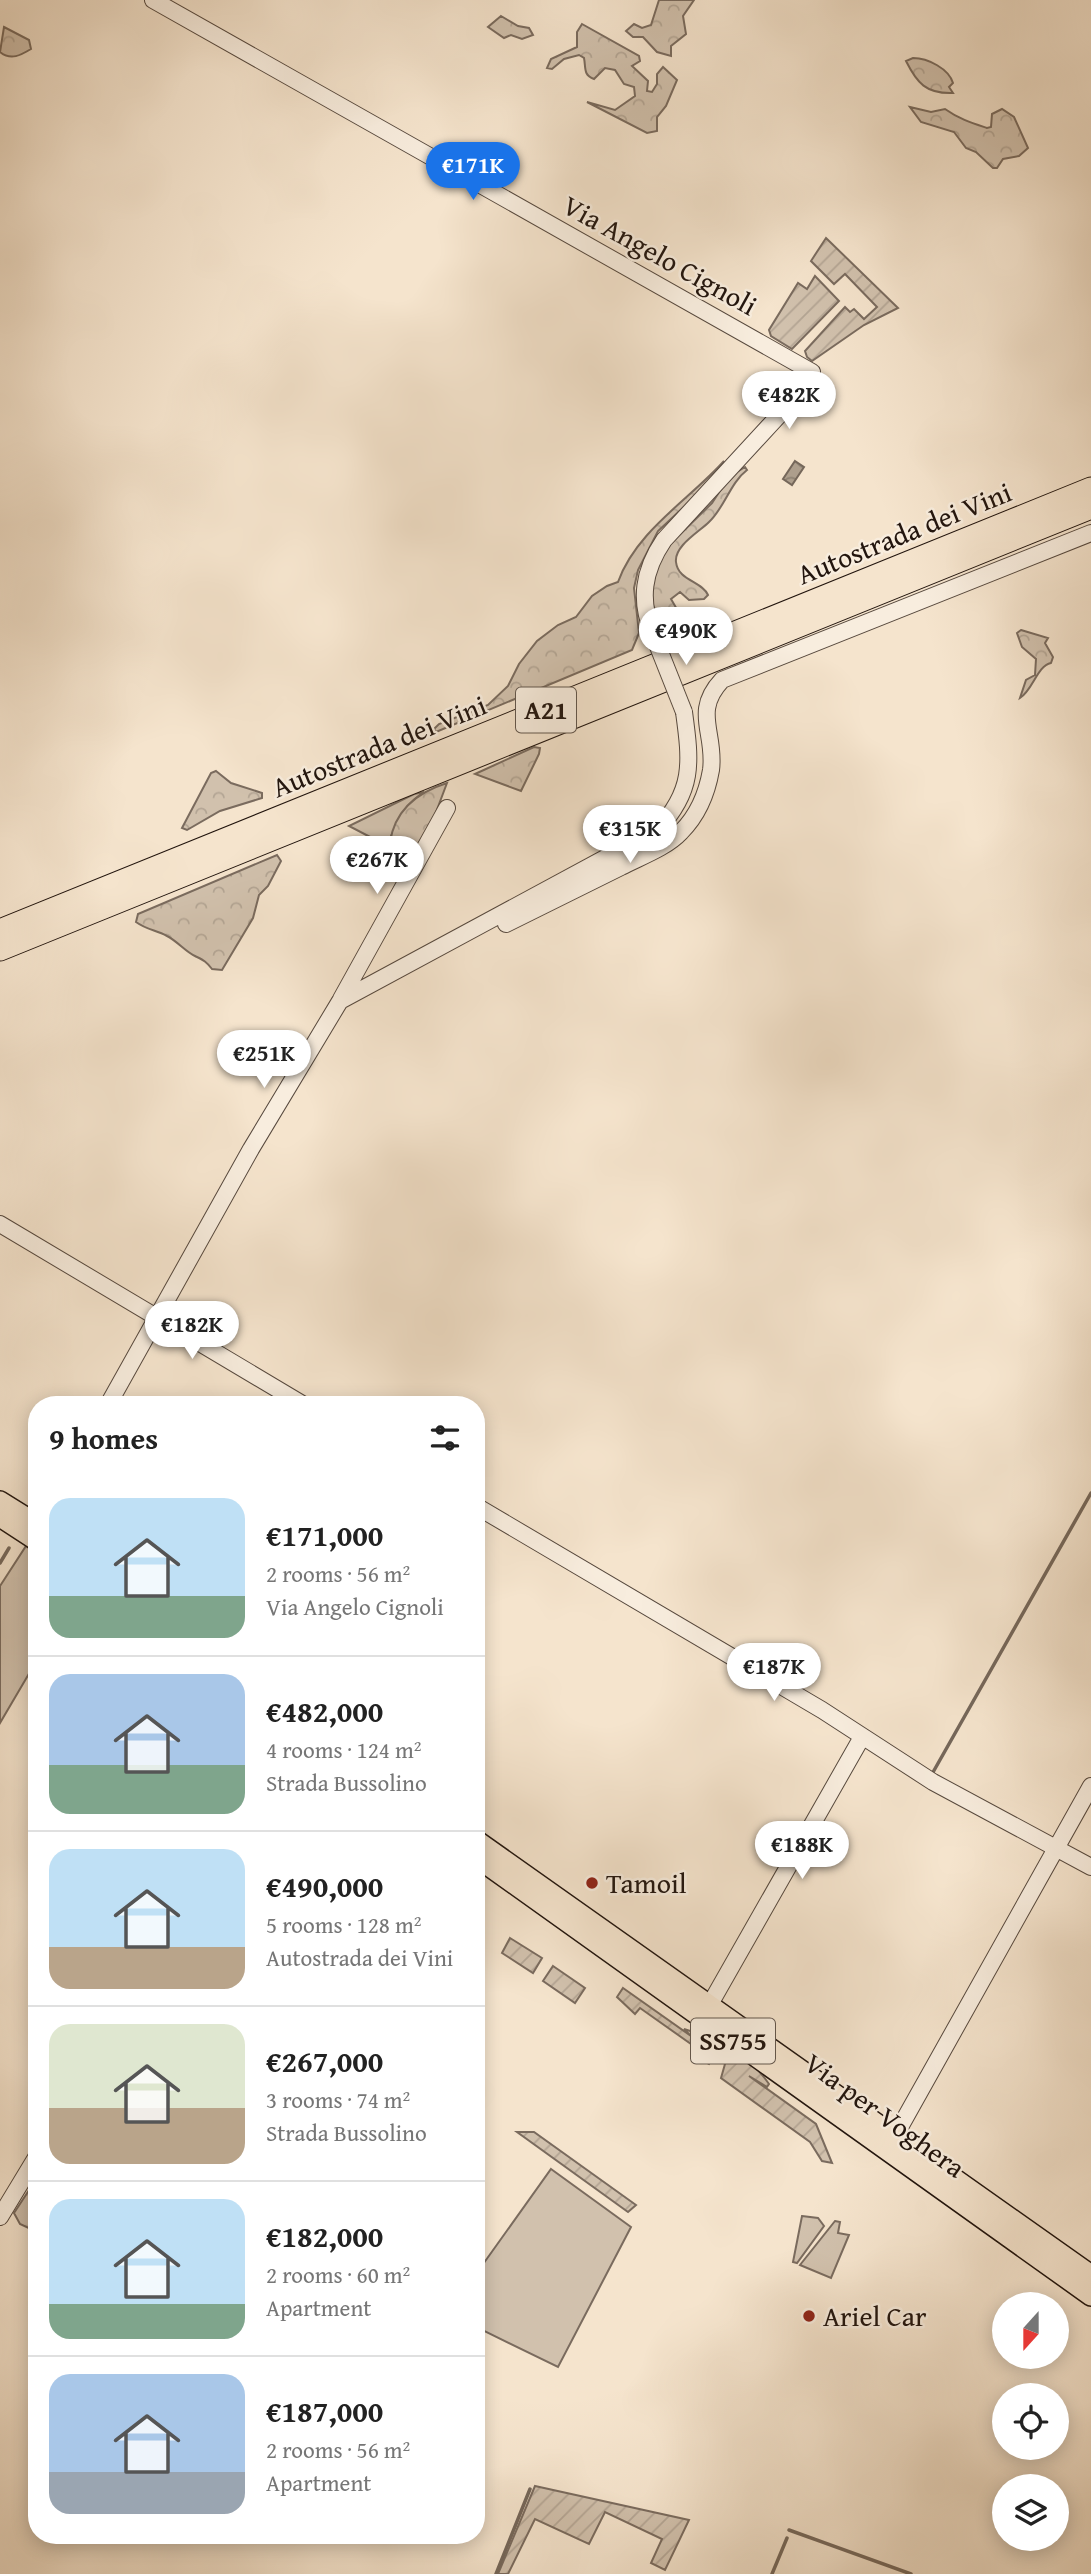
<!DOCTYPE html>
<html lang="en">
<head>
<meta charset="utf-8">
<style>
	body { margin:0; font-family:"Gentium Book Plus",serif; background:#f6f6f6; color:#222; height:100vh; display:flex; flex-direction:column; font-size:26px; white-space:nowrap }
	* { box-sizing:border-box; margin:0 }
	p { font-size:23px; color:#767676 }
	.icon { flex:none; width:38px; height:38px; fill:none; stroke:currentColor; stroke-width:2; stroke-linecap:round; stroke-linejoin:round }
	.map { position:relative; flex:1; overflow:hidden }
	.sheet { position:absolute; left:28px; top:1396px; width:457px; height:1148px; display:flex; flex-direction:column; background:#fff; border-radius:28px; box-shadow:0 4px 18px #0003 }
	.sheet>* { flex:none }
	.needle { width:46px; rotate:201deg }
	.fabs { position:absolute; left:992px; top:2292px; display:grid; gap:14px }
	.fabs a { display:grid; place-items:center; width:77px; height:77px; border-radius:50%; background:#fff; box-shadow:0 4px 18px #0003; font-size:35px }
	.price { position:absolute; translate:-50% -60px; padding:0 16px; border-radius:24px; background:#fff; color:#222; font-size:23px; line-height:46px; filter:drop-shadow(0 2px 4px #0008) }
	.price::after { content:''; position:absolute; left:50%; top:42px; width:21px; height:16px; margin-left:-10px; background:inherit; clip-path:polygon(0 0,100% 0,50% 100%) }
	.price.on { background:#1a73e8; color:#fff }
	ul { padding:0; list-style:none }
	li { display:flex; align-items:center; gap:21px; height:175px; padding:0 21px }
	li+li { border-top:2px solid #e0e0e0 }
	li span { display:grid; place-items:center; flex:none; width:196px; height:140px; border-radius:21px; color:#555 }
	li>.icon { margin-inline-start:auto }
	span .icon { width:84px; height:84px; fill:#fffc; stroke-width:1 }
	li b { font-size:30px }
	h2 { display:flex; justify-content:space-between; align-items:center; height:84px; padding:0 21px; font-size:30px }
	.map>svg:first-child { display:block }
	.grass { fill:#d1c1ad; stroke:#7a6b5e; stroke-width:2 }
	.forest { fill:url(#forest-crowns); stroke:#7a6b5e; stroke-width:2 }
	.garden { fill:url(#garden-furrows); stroke:#7a6b5e; stroke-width:2 }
	.water { fill:url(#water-waves); stroke:#75675a; stroke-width:2 }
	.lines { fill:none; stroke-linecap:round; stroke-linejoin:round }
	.stream { stroke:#75675a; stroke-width:3.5 }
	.minor-casing { stroke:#57493e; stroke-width:18 }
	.major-casing { stroke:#22150e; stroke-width:22 }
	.highway-casing { stroke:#22150e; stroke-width:25 }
	.minor { stroke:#f8edde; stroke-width:16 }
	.major { stroke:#f5e4cd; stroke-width:19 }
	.highway { stroke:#f5e4cd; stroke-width:23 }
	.minor-bridge-casing { stroke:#57493e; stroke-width:18; stroke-linecap:butt }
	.minor-bridge { stroke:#f8edde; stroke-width:16 }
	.poi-dot { fill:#8f2418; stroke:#f8edde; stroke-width:2.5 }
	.labels { text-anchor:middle; stroke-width:5; stroke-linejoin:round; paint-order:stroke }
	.shield { fill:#f8edde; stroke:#62564c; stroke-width:2 }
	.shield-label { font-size:26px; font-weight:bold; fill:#22150e }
	.street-label { font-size:28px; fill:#22150e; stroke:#f8edde }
	.poi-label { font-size:28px; fill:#22150e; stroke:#f8edde; text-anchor:start }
</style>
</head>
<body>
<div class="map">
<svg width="1091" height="2574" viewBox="0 0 1091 2574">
	<defs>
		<pattern id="forest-crowns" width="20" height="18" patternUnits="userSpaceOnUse" patternTransform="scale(1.75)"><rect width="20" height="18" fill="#d1c1ad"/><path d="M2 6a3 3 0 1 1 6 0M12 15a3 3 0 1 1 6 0" fill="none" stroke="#b3a594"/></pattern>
		<pattern id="garden-furrows" width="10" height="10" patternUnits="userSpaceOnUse" patternTransform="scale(1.75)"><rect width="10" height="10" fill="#d1c1ad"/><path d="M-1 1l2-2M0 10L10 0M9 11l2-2" fill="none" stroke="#b3a594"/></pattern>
		<pattern id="water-waves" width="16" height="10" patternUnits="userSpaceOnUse" patternTransform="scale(1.75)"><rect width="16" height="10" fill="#ad9e8c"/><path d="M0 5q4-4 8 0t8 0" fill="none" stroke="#8c8071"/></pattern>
	</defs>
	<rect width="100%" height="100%" fill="#f5e4cd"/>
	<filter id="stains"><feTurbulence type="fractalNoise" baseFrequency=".00286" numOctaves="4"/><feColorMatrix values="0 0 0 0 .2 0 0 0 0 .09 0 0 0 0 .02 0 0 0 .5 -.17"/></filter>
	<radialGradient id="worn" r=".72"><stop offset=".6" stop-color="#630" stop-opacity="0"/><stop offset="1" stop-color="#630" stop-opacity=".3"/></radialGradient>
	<path class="grass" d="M 424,792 C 402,807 403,815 391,836 L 397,851 L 349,826 L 414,794 Z
		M 26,1546 L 37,1554 L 37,1660 L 0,1723 L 0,1586 Z
		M 551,2169 L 631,2227 L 558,2367 L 476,2327 L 476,2274 Z
		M 802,2216 L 818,2218 L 824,2226 L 797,2263 L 793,2262 Z
		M 835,2221 L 840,2222 L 838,2233 L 849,2235 L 831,2278 L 800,2265 Z"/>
	<path class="forest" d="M 659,0 L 694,0 L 683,16 L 686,34 L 671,46 L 671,56 L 657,52 L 643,37 L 633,37 L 626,31 L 634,24 L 642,28 L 651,25 Z
		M 501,16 L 518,26 L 529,28 L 533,35 L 522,39 L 511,35 L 504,38 L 488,27 Z
		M 582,24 L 639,56 L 640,61 L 632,66 L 648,81 L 647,91 L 652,92 L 657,84 L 657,74 L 663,67 L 677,80 L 666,106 L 657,117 L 657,131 L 647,133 L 587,102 L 615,110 L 635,96 L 634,87 L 624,84 L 615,70 L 605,68 L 594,79 C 583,75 586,68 584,58 L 579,55 L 564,59 L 552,69 L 547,68 L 551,59 L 577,47 L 577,32 Z
		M 4,27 L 29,40 L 31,49 C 21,55 11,61 0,52 Z
		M 913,58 C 928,58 949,69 953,83 L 949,87 L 953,93 C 926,94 917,83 906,61 Z
		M 910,107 L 931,112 L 945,109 C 959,119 972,123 987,128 L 991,127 L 992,114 L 1002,109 L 1014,117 L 1028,148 L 1019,156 L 1003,159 L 997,168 L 993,168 L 976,152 L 966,148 L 954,132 L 921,122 Z
		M 724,461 L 701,491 L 658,531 L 638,570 L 634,588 L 639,633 L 632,650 L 436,732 L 434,729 L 439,724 L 488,705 L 508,686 L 519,664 L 537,641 L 558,625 L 576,617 L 592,596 L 607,586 L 618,582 C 636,531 690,499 724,461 Z
		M 745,467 L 747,470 C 730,483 725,507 709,522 C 699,532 674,546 676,562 C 678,581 702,581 708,595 L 704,599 L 689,600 L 680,592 L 671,599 L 678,611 L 675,620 L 663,625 L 649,598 L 661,553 L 712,503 L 729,477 Z
		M 1021,630 L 1048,638 L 1045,643 L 1053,657 L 1051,663 C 1037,666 1033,690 1020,698 L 1026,680 L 1035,675 L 1036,659 L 1022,647 L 1017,633 Z
		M 534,747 L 540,748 L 539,754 L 521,791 L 475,774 Z
		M 216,771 L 231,783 L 262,793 L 262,798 L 220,811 L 187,830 L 182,828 L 211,773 Z
		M 447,783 L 430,828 L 411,859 L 390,842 C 395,810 418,792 447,783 Z
		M 277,855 L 281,861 L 268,886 L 259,895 L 253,918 L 222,970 L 212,969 C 206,961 203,960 195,956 C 186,952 177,941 167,936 C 156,930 147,930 136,922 L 138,914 Z
		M 37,2178 L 37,2232 L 20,2224 L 14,2213 Z"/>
	<path class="garden" d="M 826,238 L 898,308 L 864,325 L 812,361 L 807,357 L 805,351 L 845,307 L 850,312 L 854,309 L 864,319 L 877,307 L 845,274 L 834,284 L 811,261 Z
		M 815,276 L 839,301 L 792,349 L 771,336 L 769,330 L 798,283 L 807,289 Z
		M 510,1938 L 542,1958 L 533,1973 L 502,1953 Z
		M 553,1966 L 585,1988 L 575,2003 L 543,1981 Z
		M 623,1988 L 691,2036 L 684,2029 C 720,2040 747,2052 769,2084 L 767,2087 L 749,2076 L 816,2124 L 832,2163 L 822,2161 L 810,2142 L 721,2078 L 725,2064 L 714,2057 L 709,2064 L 695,2056 L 698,2049 L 640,2008 L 635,2014 L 617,1997 Z
		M 517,2132 L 534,2132 L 636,2205 L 628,2212 Z
		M 535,2486 L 689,2520 L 665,2570 L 651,2563 L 662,2539 L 605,2512 L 589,2544 L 535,2519 L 508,2574 L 498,2574 Z"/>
	<path class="water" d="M 795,461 L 804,467 L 792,485 L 783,479 Z"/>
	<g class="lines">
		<path class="stream" d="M 0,1563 L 9,1548
			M 932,1774 L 1091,1493
			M 789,2530 L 911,2574
			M 496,2574 L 530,2489
			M 772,2574 L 787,2538"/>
		<defs>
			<path id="minor" d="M 153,0 L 812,372 L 782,412 L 664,540 C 643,571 639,600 653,634
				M 506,924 C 545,905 583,886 621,867 C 640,857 666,848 681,832 C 697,816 707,793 711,770 C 716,733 692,712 722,680 L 1091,533
				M 341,999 L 447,808
				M 0,1224 L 304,1405
				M 108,1405 L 251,1149 L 340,1001 L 657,830 C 694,791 691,763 684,712
				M 476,1506 L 822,1710 L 933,1782 L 1091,1867
				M 709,2006 L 862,1737
				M 895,2136 L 1091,1786
				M 0,2217 L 37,2156"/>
			<path id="major" d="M 0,1501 L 37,1524
				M 0,1517 L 37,1541
				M 476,1840 L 1091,2275
				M 476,1857 L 1091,2296"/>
			<path id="highway" d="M 0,931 L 1091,489
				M 0,949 L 1091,507"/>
		</defs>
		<use href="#minor" class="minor-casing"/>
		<use href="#major" class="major-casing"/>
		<use href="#highway" class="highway-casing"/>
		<use href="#minor" class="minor"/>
		<use href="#major" class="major"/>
		<use href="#highway" class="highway"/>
		<defs>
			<path id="minor-bridge" d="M 653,634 L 684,712"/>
		</defs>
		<use href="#minor-bridge" class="minor-bridge-casing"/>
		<use href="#minor-bridge" class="minor-bridge"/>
	</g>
	<g class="poi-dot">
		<circle cx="592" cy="1883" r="7"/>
		<circle cx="809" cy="2316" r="7"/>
	</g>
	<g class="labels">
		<g class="shield">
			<rect x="516" y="687.5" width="60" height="45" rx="5"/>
			<rect x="691" y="2018.5" width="84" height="45" rx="5"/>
		</g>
		<g class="shield-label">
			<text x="546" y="719">A21</text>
			<text x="733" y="2050">SS755</text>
		</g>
		<g class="street-label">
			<text transform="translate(660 255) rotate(29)" y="10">Via Angelo Cignoli</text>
			<text transform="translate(904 533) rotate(-22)" y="10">Autostrada dei Vini</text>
			<text transform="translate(379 746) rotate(-22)" y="10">Autostrada dei Vini</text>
			<text transform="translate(885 2115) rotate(36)" y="10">Via per Voghera</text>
		</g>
		<g class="poi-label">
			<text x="606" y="1893">Tamoil</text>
			<text x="823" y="2326">Ariel Car</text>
		</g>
	</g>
	<rect width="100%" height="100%" filter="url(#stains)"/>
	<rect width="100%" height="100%" fill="url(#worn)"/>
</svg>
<div class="fabs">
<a><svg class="needle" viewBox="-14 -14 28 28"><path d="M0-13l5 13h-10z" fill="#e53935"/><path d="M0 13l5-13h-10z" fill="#767676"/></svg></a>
<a><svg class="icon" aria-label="locate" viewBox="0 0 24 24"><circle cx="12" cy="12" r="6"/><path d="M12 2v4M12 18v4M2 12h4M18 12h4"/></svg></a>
<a><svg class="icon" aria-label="layers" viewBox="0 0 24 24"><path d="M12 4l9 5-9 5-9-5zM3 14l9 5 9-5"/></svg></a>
</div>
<b class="price on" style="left:473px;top:202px">€171K</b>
<b class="price" style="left:789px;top:431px">€482K</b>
<b class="price" style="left:686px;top:667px">€490K</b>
<b class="price" style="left:630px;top:865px">€315K</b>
<b class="price" style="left:377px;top:896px">€267K</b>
<b class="price" style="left:264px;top:1090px">€251K</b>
<b class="price" style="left:192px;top:1361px">€182K</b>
<b class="price" style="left:774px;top:1703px">€187K</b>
<b class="price" style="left:802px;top:1881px">€188K</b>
<section class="sheet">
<h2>9 homes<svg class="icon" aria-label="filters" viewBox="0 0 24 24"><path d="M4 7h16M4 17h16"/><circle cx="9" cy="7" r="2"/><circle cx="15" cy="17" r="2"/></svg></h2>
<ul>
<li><span style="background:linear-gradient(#bfe0f5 70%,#7fa58c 0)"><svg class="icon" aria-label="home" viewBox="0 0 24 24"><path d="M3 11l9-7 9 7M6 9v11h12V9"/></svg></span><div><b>€171,000</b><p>2 rooms · 56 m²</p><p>Via Angelo Cignoli</p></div></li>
<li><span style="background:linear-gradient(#a9c7e8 65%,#7fa58c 0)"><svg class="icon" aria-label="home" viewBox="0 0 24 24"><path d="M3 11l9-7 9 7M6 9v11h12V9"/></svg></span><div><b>€482,000</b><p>4 rooms · 124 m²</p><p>Strada Bussolino</p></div></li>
<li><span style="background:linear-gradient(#bfe0f5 70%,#b9a48a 0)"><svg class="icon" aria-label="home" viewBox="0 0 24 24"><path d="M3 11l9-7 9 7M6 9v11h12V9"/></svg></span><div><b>€490,000</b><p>5 rooms · 128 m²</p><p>Autostrada dei Vini</p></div></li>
<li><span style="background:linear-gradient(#dfe7d0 60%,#b9a48a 0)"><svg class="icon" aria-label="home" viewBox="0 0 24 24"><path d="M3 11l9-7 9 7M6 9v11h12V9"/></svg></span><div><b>€267,000</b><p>3 rooms · 74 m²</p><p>Strada Bussolino</p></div></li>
<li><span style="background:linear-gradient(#bfe0f5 75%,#7fa58c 0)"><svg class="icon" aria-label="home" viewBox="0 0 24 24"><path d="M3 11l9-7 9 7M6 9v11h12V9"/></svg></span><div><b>€182,000</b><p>2 rooms · 60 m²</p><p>Apartment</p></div></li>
<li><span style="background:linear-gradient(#a9c7e8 70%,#9aa5b1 0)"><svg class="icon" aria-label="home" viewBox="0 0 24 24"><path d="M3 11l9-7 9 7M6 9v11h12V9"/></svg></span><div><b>€187,000</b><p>2 rooms · 56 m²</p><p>Apartment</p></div></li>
</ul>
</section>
</div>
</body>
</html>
